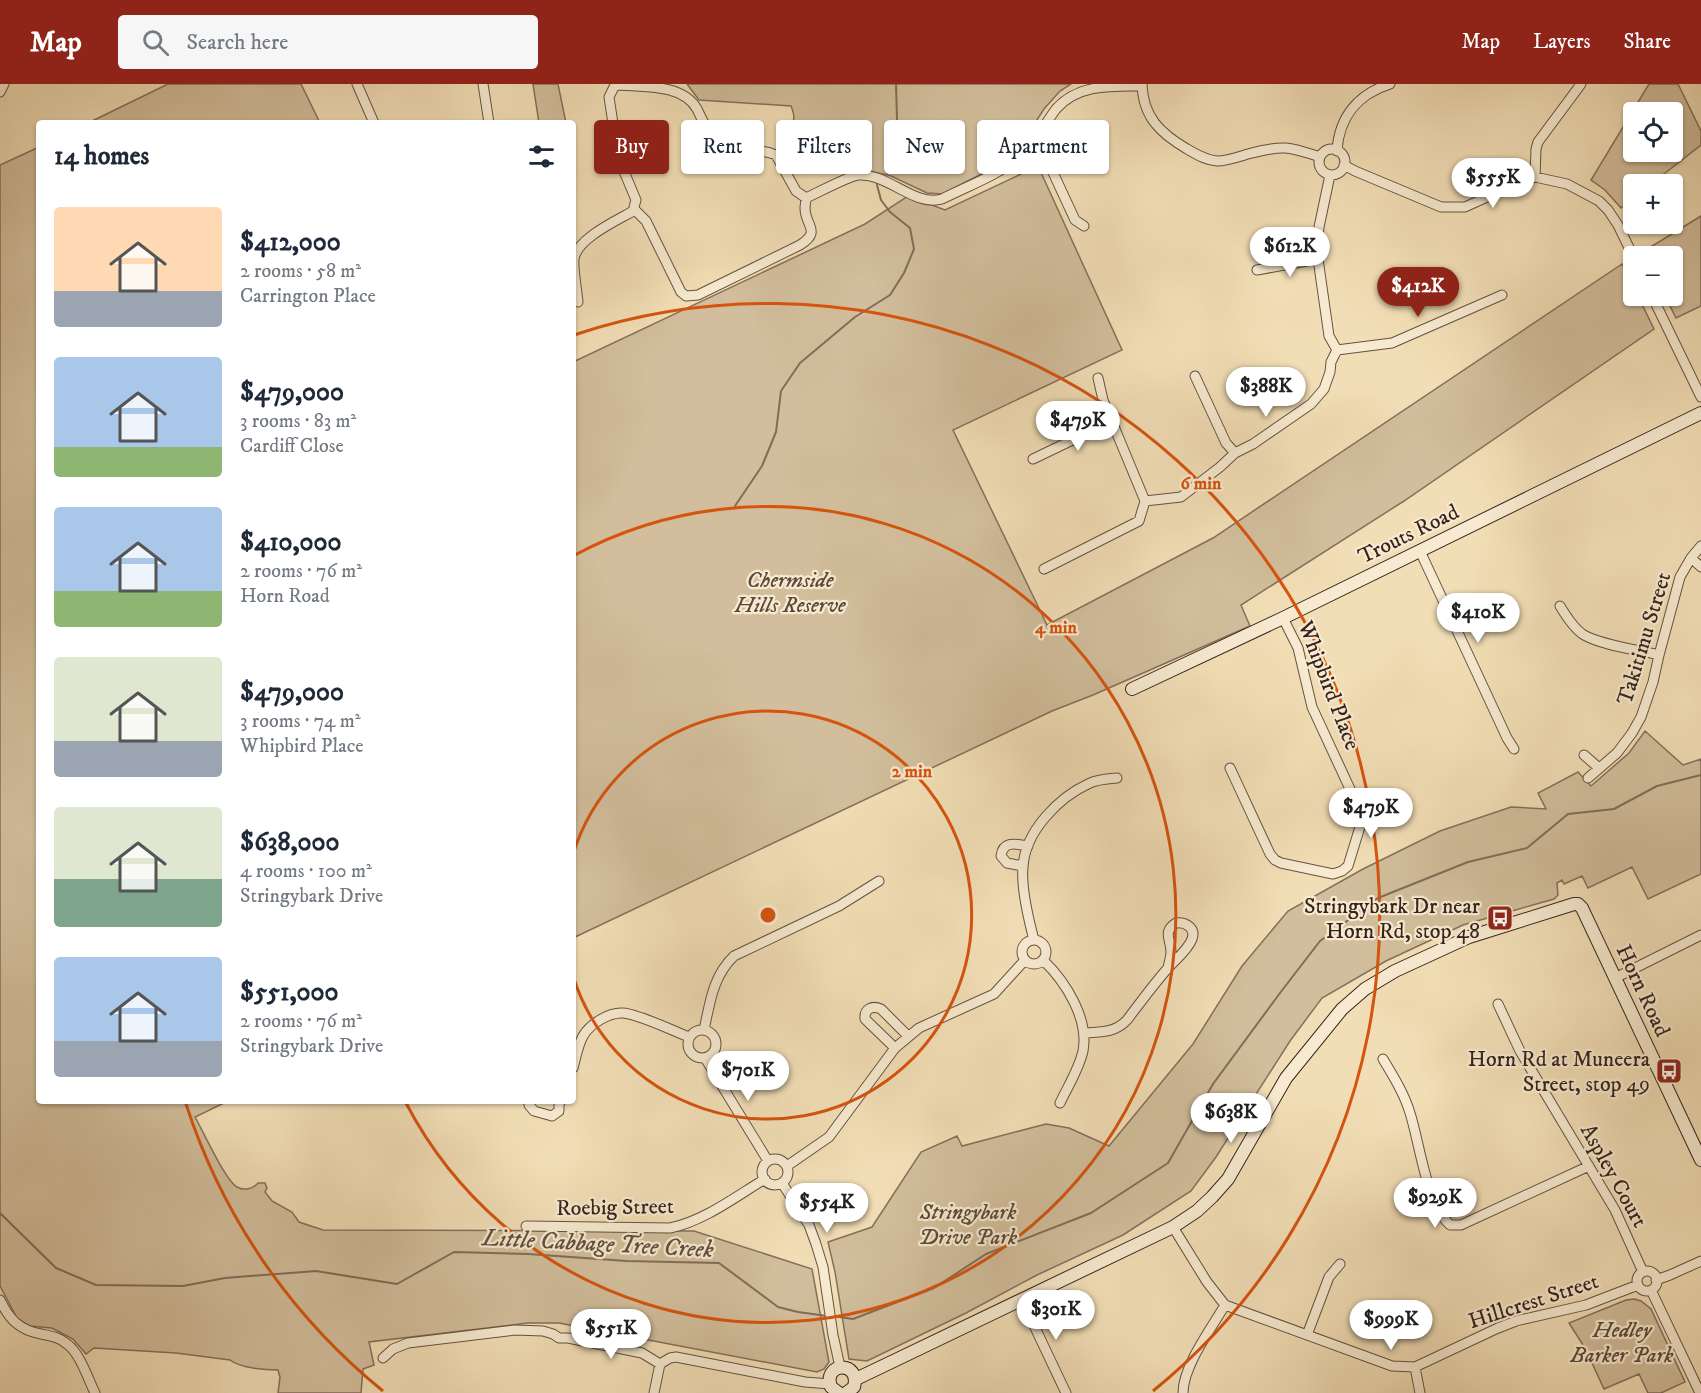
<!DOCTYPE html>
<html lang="en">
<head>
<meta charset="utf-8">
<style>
	body { margin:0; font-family:"IM FELL DW Pica",serif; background:#f6f6f7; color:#1f2937; height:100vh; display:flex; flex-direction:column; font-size:22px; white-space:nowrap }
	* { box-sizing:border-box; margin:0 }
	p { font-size:20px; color:#747a83 }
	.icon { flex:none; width:33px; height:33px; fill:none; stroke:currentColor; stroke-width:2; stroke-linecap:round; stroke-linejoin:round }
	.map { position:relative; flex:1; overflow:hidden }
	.panel { position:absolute; left:36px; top:36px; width:540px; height:984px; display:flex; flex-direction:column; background:#fff; border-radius:6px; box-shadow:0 2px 4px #0004 }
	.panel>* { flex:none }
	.hud { position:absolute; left:594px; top:36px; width:570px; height:54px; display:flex; gap:12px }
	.buttons { position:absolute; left:1623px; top:18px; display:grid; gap:12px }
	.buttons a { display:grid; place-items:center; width:60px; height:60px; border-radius:6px; background:#fff; box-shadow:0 2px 4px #0004; font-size:30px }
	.price { position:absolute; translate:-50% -51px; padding:0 14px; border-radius:21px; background:#fff; color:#222; font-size:20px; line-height:39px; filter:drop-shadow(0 2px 3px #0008) }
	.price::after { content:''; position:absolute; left:50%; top:36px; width:18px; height:14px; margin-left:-9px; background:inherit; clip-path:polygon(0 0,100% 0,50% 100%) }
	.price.selected { background:#8f2418; color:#fff }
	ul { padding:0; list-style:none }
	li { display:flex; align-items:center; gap:18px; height:150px; padding:0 18px }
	li span { display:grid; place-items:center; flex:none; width:168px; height:120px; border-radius:6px; color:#555 }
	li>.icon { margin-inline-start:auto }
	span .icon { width:72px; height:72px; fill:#fffc; stroke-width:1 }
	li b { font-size:26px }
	h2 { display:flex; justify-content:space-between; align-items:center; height:72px; padding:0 18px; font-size:26px }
	.chip { padding:0 21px; border-radius:6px; background:#fff; box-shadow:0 2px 4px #0004; font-size:21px; line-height:54px }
	.chip.selected { background:#8f2418; color:#fff }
	header { display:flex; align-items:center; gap:36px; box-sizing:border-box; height:84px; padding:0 30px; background:#8f2418; color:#fff }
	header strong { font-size:28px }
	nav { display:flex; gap:33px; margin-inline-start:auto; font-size:21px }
	.search { width:420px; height:54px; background:#f6f6f7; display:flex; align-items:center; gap:15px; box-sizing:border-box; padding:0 21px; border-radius:6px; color:#747a83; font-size:22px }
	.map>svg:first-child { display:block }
	.green { fill:#d2be9c; stroke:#84705c; stroke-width:1.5; fill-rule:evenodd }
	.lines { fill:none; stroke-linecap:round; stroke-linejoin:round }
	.stream { stroke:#806d59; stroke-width:2 }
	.street-casing { stroke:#645242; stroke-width:11 }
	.secondary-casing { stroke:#35231c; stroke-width:14 }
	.street { stroke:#f7ead0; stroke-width:9 }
	.secondary { stroke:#f7ead0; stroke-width:12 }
	.ring { fill:none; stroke:#d6540e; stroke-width:3 }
	.labels { text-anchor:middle; stroke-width:4.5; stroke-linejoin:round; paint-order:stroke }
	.street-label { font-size:22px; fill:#35231c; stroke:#f7ead0 }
	.park-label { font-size:22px; font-style:italic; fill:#5c4a3c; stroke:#f7ead0 }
	.poi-label { font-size:22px; fill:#35231c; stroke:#f7ead0; text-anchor:end }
	.water-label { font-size:24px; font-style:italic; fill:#614e40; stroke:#f7ead0 }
	.centre { fill:#d6540e; stroke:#f7ead0; stroke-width:3 }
	.ring-label { font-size:18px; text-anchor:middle; font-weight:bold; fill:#d6540e; stroke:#f7ead0; stroke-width:4.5; stroke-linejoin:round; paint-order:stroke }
</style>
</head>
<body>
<header>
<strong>Map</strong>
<div class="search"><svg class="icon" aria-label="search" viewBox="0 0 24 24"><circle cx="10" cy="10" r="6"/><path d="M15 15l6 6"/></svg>Search here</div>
<nav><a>Map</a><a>Layers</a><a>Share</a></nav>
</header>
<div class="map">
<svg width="1701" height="1309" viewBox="0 0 1701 1309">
	<rect width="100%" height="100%" fill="#f2deb6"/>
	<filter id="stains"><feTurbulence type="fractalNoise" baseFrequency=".00333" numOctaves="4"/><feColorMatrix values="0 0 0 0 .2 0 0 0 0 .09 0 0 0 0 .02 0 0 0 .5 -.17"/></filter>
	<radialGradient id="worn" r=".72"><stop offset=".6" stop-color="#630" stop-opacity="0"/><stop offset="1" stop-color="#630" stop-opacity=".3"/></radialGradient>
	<path class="green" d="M 168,0 L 301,0 L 320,39 L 88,39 Z
		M 533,0 L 558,0 L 566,39 L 539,39 Z
		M 687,0 L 1071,0 L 1060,7 L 1044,25 L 1033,42 L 1031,54 L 1015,73 L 942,110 L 927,109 L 891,92 L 857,84 L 840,88 L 814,45 L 807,44 L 789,59 L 787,64 L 783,66 L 778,55 L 783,55 C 788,40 799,41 791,22 L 699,16 Z
		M 1649,0 L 1678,0 L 1701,47 L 1701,61 L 1651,100 L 1634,100 L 1633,114 L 1621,124 L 1605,106 L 1591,96 ZM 1634,28 L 1672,28 L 1672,68 L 1634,68 Z
		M 39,63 L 39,1017 L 228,1017 L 195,1033 C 203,1047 225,1096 237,1103 C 244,1107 253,1105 258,1099 L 265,1099 L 267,1104 L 265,1108 L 272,1117 L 292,1128 L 299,1138 L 323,1146 L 694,1147 L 812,1185 L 829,1278 L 824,1285 L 817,1288 L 559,1239 L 528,1239 L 369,1258 L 374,1281 L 363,1285 L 361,1309 L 278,1309 L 280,1293 L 278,1286 C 265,1286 240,1284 230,1276 L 176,1269 L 94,1264 L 86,1270 L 73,1255 L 52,1244 L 29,1242 L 17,1234 L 0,1202 L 0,81 Z
		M 1038,82 L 1122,266 L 953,346 L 1047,541 L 1213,454 L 1622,180 L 1633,203 L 1634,212 L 1638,212 L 1654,245 L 1404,417 L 1241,521 L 1250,542 L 1093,611 L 1052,627 L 573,854 L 573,278 L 865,140 L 908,112 L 945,126 Z
		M 1701,132 L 1701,222 L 1676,234 L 1665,212 L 1672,212 L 1672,172 L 1647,172 L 1644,167 Z
		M 1645,647 L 1683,681 L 1701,675 L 1701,790 L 1648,815 L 1632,783 L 1588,804 L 1582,792 L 1564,800 L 1562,796 L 1557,799 L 1558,811 L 1554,815 L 1463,841 L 1386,877 L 1322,914 L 1290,957 L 1216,1073 L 1191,1107 L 1123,1151 L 1037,1191 L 966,1229 L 867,1277 L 849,1275 L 835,1188 L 828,1158 L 872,1143 L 921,1068 L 957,1052 L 962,1062 L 1046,1040 L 1069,1044 L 1109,1062 L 1193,960 L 1242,882 L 1288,827 L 1363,785 L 1440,747 L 1511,723 L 1546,725 L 1538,709 L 1578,688 L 1591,702 L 1629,669 Z
		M 1634,1215 L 1641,1217 L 1651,1225 L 1685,1298 L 1661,1309 L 1648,1309 L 1639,1290 L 1604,1305 L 1585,1264 L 1569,1239 L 1626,1216 Z"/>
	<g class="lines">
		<path class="stream" d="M 887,89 L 898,71 L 896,0
			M 735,422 L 762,382 L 776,348 L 781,307 L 800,279 L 855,233 L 890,211 L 904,189 L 914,165 L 910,144 L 890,128 L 881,116 L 877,101
			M 0,1129 L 56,1184 L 96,1201 L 183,1202 L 225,1194 L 316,1187 L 397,1200 L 454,1168 L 528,1170 L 627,1177 L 719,1179 L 778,1223 L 798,1228 L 827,1232
			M 833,1232 L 853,1235 L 934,1204 L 986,1170 L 1091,1129 L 1168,1079 L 1213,1000 L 1280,909 L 1320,857 L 1378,814 L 1468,778 L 1527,764 L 1568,730 L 1614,725 L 1657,702 L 1701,691"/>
		<defs>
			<path id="street" d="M 357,0 L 374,39
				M 483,0 L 489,39
				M 1142,0 C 1143,33 1160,49 1187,65 C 1196,70 1205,76 1217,77 C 1227,77 1238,73 1248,70 C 1282,61 1288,62 1320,73
				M 618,1 C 645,3 683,0 697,25 C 703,37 709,52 718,63 C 737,68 758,63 776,71 L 796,107 L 806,114 C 806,117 805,121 805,124 C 805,142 822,147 800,161 L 698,211 L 686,212 L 681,208 L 646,137 L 635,126 L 634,123 L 636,116 L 618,73 L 609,13 L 614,3 Z
				M 0,8 L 4,0
				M 1036,57 L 1044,69 L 1075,136 L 1084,142
				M1319 78a13 13 0 1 1 26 0a13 13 0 1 1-26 0Z
				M 1337,67 C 1339,33 1358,10 1390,0
				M 1344,81 L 1355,87 L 1441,123 L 1465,123 L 1516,100 L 1535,93 L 1567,100 L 1599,117 L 1608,126 L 1618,141 L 1634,174
				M 1535,93 L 1536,65 L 1538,58 L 1581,0
				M 806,114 C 817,109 849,92 858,91 C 888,89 914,123 942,115 C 968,102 998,91 1020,73 C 1036,59 1044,41 1056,25 C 1078,0 1111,2 1142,2
				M 1257,186 L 1318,175
				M 1652,212 L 1701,313
				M 578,218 C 577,207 573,185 574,175 C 577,154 618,136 635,126
				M 1337,266 L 1392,259 L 1502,211
				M 1195,292 L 1226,359 L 1235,369
				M 1098,294 L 1103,316 L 1145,417
				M 1033,375 L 1112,337
				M 1420,467 L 1507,654 L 1514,665
				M 1691,474 L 1701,483
				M 1044,485 L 1139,437 L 1145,417 L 1181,413 L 1220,383 L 1235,369 L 1253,360 L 1311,320 L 1324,305 L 1330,288 L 1331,278 L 1337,266 L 1329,252 L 1318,175 L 1318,156 L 1319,143 L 1330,91
				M 1560,522 C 1566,532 1574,545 1584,551 C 1601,561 1639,566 1659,571
				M 1584,671 L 1599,684
				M 1230,684 L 1270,770 L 1275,776 L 1281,779 L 1333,790 L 1342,787 L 1348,782 L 1363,733 L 1312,623 L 1298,564 L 1283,534
				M 1588,694 L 1617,669 L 1632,649 L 1641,633 L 1653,598 L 1659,571 L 1680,493 L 1691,474 L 1701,462
				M 1023,782 L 1007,779 L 1001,772 C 1003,756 1016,760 1028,762
				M 1034,856 C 1029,837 1021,802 1023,783 C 1025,747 1059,713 1090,699 C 1099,695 1108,695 1117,694
				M1022 868a12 12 0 1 1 24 0a12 12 0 1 1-24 0Z
				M 1043,876 C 1066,898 1089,935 1083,967 C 1079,985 1068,1002 1060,1019
				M 1615,894 L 1701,851
				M 1498,920 L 1520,967 L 1615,1126 L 1643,1188
				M688 960a14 14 0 1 1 28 0a14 14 0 1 1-28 0Z
				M 704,946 C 710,918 713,892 734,872 L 839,822 L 879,797
				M 1084,949 C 1100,948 1115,949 1127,936 C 1140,919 1153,901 1168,884 C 1175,876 1188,866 1192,855 C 1196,844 1186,838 1176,839 C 1162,848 1171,855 1171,868 C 1171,873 1169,878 1168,884
				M 895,964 L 865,935 C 864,925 872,921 881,925 L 908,952
				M 705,974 L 768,1077
				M 1383,975 C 1393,992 1404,1009 1410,1029 C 1420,1060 1426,1119 1450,1141 L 1461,1141 L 1589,1082
				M 573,984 C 576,973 578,961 583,952 C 590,940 609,928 623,929 C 639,930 673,947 689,953
				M 529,1017 L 529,1021 L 534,1027 L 552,1032 L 559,1027 L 559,1019 L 561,1017
				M762 1088a13 13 0 1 1 26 0a13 13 0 1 1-26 0Z
				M 787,1082 L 829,1053 L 895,964 L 919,944 L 994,910 L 1025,876
				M 782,1099 L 809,1141 L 816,1160 L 823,1183 L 833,1251 L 840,1283
				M 526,1142 L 670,1144 C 704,1137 735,1113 765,1095
				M 1173,1143 L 1207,1198 L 1225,1221 L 1392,1282 L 1415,1283 L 1498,1244 L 1516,1237 L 1586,1221 L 1638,1201
				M1637 1197a10 10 0 1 1 20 0a10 10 0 1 1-20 0Z
				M 1656,1196 L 1670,1191 L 1701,1177
				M 1651,1206 L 1700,1309
				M 0,1216 C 9,1235 19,1246 41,1250 C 51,1252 59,1253 67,1260 C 80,1269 88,1295 95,1309
				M 1022,1216 L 1066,1309
				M 1307,1251 L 1329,1193 L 1340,1180
				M 383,1274 L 393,1265 L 408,1259 L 515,1246 L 543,1247 L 553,1250 L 559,1254 L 568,1254 L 642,1269 L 660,1280 L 670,1274 L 676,1273 L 805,1298 L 830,1300
				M 1415,1283 L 1420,1309
				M 654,1309 L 660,1280
				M 1183,1309 C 1183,1282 1211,1245 1225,1221"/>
			<path id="secondary" d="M 1132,605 L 1283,534 L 1701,329
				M 856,1295 L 1173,1143 L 1197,1127 L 1212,1113 L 1228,1095 L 1286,994 L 1342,925 L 1365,905 L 1395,887 L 1469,853 L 1574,820 L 1578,820 L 1582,824 L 1701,1076
				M 839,1309 L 831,1303 C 822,1278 861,1276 854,1303 L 846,1309"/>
		</defs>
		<use href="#street" class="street-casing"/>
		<use href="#secondary" class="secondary-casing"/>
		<use href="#street" class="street"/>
		<use href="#secondary" class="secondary"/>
	</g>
	<g class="ring">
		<path d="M573 770A204 204 0 1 1 573 892"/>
		<path d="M573 472A408 408 0 1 1 406 1019"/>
		<path d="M383 1307A612 612 0 0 1 186 1020M574 251A612 612 0 0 1 1153 1307"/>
	</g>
	<defs>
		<symbol id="bus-square" viewBox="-11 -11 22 22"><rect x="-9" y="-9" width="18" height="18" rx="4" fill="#8f2418" stroke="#f7ead0"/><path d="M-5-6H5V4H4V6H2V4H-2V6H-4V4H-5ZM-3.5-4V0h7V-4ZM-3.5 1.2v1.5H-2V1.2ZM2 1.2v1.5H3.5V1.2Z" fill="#fff"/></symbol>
	</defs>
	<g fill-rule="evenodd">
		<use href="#bus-square" x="1485" y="819" width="30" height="30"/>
		<use href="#bus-square" x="1654" y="972" width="30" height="30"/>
	</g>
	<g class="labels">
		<g class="street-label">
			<text transform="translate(1408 449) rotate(-26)" y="8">Trouts Road</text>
			<text transform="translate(1643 554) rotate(-73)" y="8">Takitimu Street</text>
			<text transform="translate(1330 601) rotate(69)" y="8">Whipbird Place</text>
			<text transform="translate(1644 906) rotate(65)" y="8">Horn Road</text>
			<text transform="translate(1615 1091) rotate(61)" y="8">Aspley Court</text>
			<text transform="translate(615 1122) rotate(-1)" y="8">Roebig Street</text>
			<text transform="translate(1533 1216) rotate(-18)" y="8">Hillcrest Street</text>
		</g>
		<g class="park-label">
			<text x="790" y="503">Chermside<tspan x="790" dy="25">Hills Reserve</tspan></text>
			<text x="968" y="1135">Stringybark<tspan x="968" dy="25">Drive Park</tspan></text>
			<text x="1622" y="1253">Hedley<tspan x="1622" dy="25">Barker Park</tspan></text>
		</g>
		<g class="poi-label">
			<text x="1480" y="829">Stringybark Dr near<tspan x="1480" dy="25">Horn Rd, stop 48</tspan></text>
			<text x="1650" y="982">Horn Rd at Muneera<tspan x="1650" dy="25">Street, stop 49</tspan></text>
		</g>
		<g class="water-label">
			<text transform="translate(598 1159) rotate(3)" y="8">Little Cabbage Tree Creek</text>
		</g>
	</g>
	<circle cx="768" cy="831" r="9" class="centre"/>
	<g class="ring-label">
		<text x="1201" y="405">6 min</text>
		<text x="1056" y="549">4 min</text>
		<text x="912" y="693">2 min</text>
	</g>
	<rect width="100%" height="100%" filter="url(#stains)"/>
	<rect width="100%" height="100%" fill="url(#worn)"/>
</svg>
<div class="buttons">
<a><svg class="icon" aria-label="locate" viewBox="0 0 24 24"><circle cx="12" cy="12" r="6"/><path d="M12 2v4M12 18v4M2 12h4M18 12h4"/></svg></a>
<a>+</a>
<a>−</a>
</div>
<b class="price" style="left:1493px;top:125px">$555K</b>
<b class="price" style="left:1290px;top:194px">$612K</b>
<b class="price selected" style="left:1418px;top:234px">$412K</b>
<b class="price" style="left:1266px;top:334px">$388K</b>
<b class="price" style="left:1078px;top:368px">$479K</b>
<b class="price" style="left:1478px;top:560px">$410K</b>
<b class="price" style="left:1371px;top:755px">$479K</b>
<b class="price" style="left:748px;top:1018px">$701K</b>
<b class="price" style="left:1231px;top:1060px">$638K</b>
<b class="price" style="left:1435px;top:1145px">$929K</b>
<b class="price" style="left:827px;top:1150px">$554K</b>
<b class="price" style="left:1056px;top:1257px">$301K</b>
<b class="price" style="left:1391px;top:1267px">$999K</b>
<b class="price" style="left:611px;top:1276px">$551K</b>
<div class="hud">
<a class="chip selected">Buy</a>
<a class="chip">Rent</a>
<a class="chip">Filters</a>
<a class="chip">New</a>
<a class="chip">Apartment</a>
</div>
<section class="panel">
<h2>14 homes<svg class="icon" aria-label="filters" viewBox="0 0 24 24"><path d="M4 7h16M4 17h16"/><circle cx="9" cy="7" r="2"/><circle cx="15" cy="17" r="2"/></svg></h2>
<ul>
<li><span style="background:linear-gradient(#ffd9b3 70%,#9aa5b1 0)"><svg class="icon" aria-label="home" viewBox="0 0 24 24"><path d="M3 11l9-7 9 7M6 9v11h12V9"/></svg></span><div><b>$412,000</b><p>2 rooms · 58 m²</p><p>Carrington Place</p></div></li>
<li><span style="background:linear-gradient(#a9c7e8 75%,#8fb573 0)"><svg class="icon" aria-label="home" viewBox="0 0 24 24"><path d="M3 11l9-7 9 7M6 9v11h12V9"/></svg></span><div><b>$479,000</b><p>3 rooms · 83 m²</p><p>Cardiff Close</p></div></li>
<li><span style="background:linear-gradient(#a9c7e8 70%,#8fb573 0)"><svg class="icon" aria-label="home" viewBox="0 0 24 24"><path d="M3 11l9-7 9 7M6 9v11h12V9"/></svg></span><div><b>$410,000</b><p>2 rooms · 76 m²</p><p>Horn Road</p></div></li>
<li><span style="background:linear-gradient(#dfe7d0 70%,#9aa5b1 0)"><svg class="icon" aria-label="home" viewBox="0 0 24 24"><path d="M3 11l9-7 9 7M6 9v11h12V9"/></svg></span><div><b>$479,000</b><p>3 rooms · 74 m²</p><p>Whipbird Place</p></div></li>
<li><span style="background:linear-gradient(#dfe7d0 60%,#7fa58c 0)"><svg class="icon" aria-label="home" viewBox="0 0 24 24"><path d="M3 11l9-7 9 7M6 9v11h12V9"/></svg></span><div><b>$638,000</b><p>4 rooms · 100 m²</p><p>Stringybark Drive</p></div></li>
<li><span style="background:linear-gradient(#a9c7e8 70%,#9aa5b1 0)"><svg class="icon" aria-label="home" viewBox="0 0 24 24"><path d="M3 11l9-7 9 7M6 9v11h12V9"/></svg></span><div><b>$551,000</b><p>2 rooms · 76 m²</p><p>Stringybark Drive</p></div></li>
</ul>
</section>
</div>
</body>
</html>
